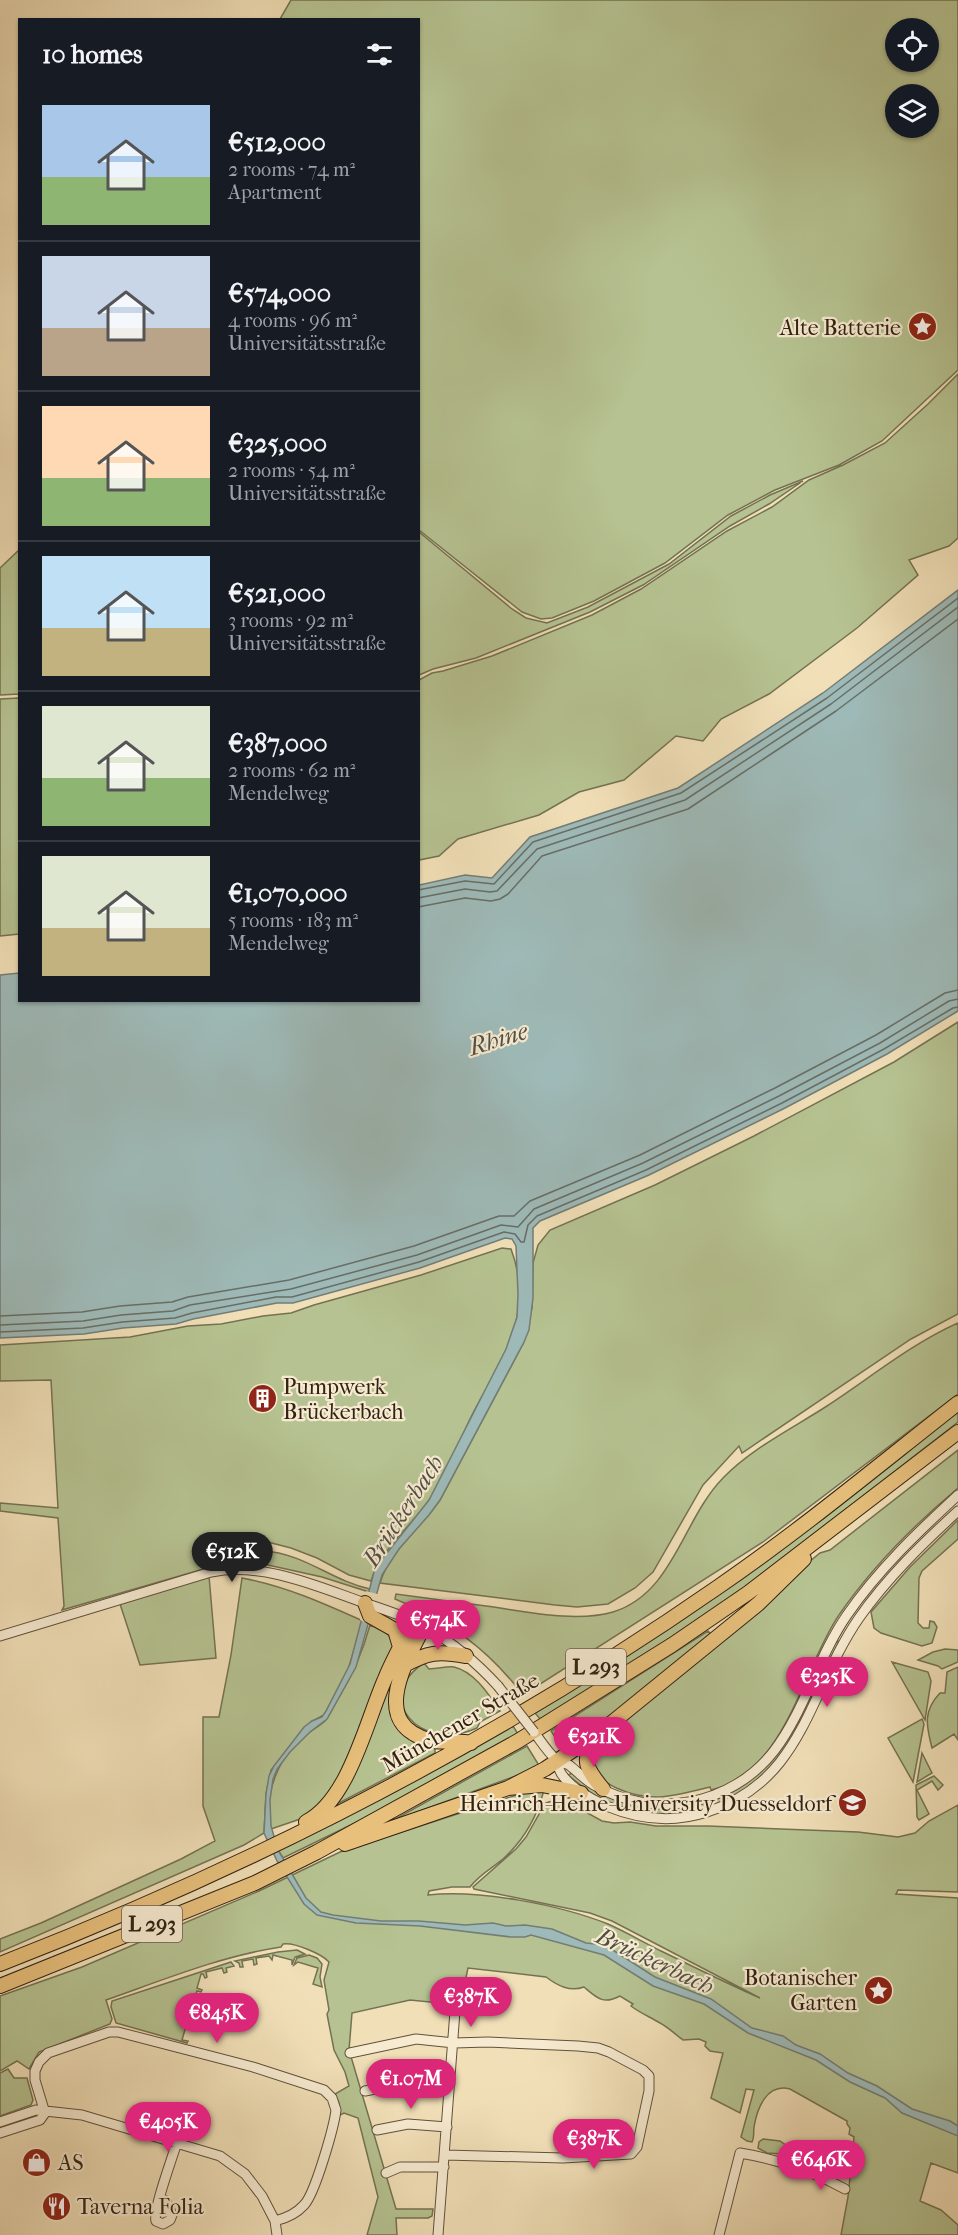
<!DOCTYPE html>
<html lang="en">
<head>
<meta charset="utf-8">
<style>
	body { margin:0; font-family:"IM FELL French Canon",serif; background:#20242c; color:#f1f3f6; height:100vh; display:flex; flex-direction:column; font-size:22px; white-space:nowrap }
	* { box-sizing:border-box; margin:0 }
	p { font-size:20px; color:#9ea1a6 }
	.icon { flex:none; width:33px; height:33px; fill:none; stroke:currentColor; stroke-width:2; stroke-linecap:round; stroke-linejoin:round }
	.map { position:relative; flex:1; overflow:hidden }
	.panel { position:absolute; left:18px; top:18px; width:402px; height:984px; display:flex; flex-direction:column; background:#171b24; border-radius:0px; box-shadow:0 2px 4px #0004 }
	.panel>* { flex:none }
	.controls { position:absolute; left:885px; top:18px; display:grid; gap:12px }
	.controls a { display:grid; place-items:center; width:54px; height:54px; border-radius:50%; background:#171b24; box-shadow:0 2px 4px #0004; font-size:30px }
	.price { position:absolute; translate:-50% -51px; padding:0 14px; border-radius:21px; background:#db2777; color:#fff; font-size:20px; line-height:39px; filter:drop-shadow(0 2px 3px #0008) }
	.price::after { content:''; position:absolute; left:50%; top:36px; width:18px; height:14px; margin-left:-9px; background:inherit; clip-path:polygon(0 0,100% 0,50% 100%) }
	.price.current { background:#222; color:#fff }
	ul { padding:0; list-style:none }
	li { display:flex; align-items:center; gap:18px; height:150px; padding:0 24px }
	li+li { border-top:2px solid #363941 }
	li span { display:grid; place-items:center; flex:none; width:168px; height:120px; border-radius:0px; color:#555 }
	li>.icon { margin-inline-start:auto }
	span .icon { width:72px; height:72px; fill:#fffc; stroke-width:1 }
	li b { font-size:26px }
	h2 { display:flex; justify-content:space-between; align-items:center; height:72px; padding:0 24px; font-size:26px }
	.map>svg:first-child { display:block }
	.green { fill:#b6c291; stroke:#747252; stroke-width:1.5; fill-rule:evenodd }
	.water { fill:#9ebab8; stroke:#737d76; stroke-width:1.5 }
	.pier { fill:#f1dfb7 }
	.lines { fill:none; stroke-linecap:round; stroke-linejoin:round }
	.shore { stroke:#686e66; stroke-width:1.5 }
	.minor-casing { stroke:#62513c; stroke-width:11 }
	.highway-casing { stroke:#322213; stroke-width:16 }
	.minor { stroke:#f6ead0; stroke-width:9 }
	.highway { stroke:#e8c07c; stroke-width:14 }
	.minor-bridge-casing { stroke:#62513c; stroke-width:11; stroke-linecap:butt }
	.minor-bridge { stroke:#f6ead0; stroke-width:9 }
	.labels { text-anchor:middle; stroke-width:4.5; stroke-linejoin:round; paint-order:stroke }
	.shield { fill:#f6ead0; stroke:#6d5e4c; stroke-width:1.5 }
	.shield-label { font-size:21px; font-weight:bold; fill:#322213 }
	.poi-label { font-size:22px; fill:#322213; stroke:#f6ead0; text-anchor:end }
	.street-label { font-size:22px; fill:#322213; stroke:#f6ead0 }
	.water-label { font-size:24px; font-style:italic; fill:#525045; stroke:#f6ead0 }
</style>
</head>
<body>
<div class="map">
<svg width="958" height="2235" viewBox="0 0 958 2235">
	<rect width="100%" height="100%" fill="#f1dfb7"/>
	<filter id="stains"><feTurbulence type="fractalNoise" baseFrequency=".00333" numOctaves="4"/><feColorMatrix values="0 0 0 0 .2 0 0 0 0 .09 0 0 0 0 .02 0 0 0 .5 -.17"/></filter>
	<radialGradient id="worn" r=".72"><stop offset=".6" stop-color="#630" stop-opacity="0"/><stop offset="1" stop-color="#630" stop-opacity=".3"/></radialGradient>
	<path class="green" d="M 291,0 L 958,0 L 958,370 L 882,441 L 839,465 L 775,490 L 728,515 L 665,563 L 594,601 L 552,618 L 541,619 L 522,612 L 419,530 L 418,20 L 280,19 ZM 896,28 L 928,28 L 928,62 L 896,62 ZM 896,94 L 928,94 L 928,128 L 896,128 Z
		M 958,374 L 958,538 L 949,546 L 909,560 L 918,575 L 857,628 L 769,694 L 721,719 L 703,741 L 676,736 L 624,780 L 579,792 L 539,815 L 458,839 L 439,856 L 419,860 L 419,680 L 432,673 L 443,671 L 492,656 L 592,615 L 641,589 L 727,531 L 772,507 L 809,480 L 843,465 L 885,443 L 928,404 Z
		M 803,481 L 769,504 L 730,526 L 643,585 L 590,612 L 476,658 L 433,669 L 419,675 L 419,532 L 512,609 L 526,618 L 547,623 L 588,607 L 669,564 L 731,516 L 770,495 Z
		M 19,550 L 19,694 L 0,695 L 0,568 Z
		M 19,698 L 19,934 L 0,936 L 0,699 Z
		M 958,1022 L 958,1314 L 911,1339 L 742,1453 L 739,1446 L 703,1485 L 653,1572 L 635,1588 L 608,1604 L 577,1607 L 555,1605 L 380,1583 C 389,1551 422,1527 440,1500 L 524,1342 L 532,1308 L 533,1263 L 538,1245 L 550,1230 L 655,1185 L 754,1136 L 894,1062 Z
		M 502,1248 L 511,1249 C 519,1270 521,1295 517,1317 C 510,1353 487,1385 471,1417 C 458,1444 447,1474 430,1499 C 411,1527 381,1548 371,1581 L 349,1575 L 317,1558 L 291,1548 L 260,1540 L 256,1537 L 251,1537 L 248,1558 L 240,1564 L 221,1564 L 62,1610 L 64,1606 L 58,1518 L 0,1511 L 0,1503 L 58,1508 L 51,1380 L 0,1381 L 0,1345 L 130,1337 L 188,1326 L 221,1324 L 263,1316 L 291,1313 L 314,1305 L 421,1275 Z
		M 958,1323 L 958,1394 L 763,1542 L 523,1695 C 488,1649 448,1620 395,1599 L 396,1594 C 426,1598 456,1602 486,1606 C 524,1611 575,1623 613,1612 C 674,1593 682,1520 723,1478 C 752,1448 793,1428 827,1406 C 870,1378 911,1344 958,1323 Z
		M 958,1410 L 958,1422 L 755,1580 L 664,1643 L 541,1720 L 535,1713 C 590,1680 644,1646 697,1610 C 786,1546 871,1477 958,1410 Z
		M 958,1450 L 958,1488 C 914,1525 872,1567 839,1615 C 802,1669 785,1774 711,1790 L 710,1787 C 693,1791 676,1796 659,1797 C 636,1798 592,1786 592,1757 C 593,1753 595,1748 597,1744 L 804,1566 L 820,1553 L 830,1550 Z
		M 958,1520 L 958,1539 L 922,1571 L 919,1578 L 918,1623 L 923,1628 L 929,1628 L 930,1621 L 934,1622 L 937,1627 L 932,1643 L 922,1646 L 881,1633 L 874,1628 L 871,1612 L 910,1567 Z
		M 263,1551 C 304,1553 332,1581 370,1589 L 369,1592 L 322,1577 L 259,1563 L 257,1561 L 257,1556 Z
		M 209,1576 L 216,1658 L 140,1665 L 120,1604 Z
		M 242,1578 C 285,1586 323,1603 363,1621 L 347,1673 L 324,1715 L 312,1721 L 271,1770 L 266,1794 L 264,1833 L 244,1845 L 0,1952 L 0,1939 L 41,1923 L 181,1859 L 215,1841 L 203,1806 L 203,1717 L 219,1717 L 231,1655 Z
		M 370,1625 L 386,1632 L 389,1636 L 394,1636 L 393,1649 L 336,1787 L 306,1817 L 271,1829 C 263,1792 279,1754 310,1732 C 315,1728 321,1725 325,1721 C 331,1714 334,1705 339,1697 C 353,1674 363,1651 370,1625 Z
		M 708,1631 L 711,1634 L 576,1745 L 567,1748 L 561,1746 L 551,1731 Z
		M 839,1641 C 836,1658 820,1683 812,1699 C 801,1723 789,1750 770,1769 C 727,1814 657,1827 602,1799 C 589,1793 579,1784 568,1775 L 572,1773 L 602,1794 L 618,1801 L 645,1808 L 667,1809 L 689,1807 L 726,1795 L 760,1772 L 836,1642 Z
		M 945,1649 L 958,1650 L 958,1662 L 942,1669 L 938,1666 L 918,1660 L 933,1652 Z
		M 892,1662 L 928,1672 L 931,1681 L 925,1720 Z
		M 424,1663 L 429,1669 C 438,1669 446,1666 454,1667 C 475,1672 489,1695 500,1711 L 480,1722 L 477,1728 C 419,1754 372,1697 424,1663 Z
		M 958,1667 L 958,1740 L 954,1734 L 932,1748 C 926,1725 923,1711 940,1693 L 945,1693 L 947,1672 Z
		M 387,1686 L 390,1688 L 392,1712 L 435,1746 L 435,1753 L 337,1804 L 348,1786 Z
		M 922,1719 L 924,1724 L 913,1782 L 888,1738 Z
		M 513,1726 L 518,1734 L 363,1819 L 283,1858 L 278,1850 L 396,1791 Z
		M 527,1746 L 540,1767 L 390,1822 Z
		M 922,1753 L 932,1773 L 917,1782 Z
		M 934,1776 L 943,1785 L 938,1790 L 932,1781 L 917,1790 L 929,1814 L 919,1820 L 917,1817 L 916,1785 Z
		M 535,1789 L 544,1790 C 537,1817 524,1840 503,1859 C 492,1868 479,1875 470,1887 L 452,1887 L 429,1891 L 428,1895 C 478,1889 560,1905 608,1924 C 626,1932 643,1942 661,1951 C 694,1967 726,1983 760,1998 L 612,1921 L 590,1913 L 474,1889 L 473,1887 L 516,1849 L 526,1837 L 542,1809 L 546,1803 L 552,1801 L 573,1805 L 602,1821 L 614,1823 L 630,1822 L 656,1826 L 708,1826 L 858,1832 L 898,1837 L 915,1833 L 929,1821 L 958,1805 L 958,1892 L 898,1890 L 896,1894 L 958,1898 L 958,2173 L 931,2163 L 920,2201 L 941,2210 L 958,2225 L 958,2235 L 841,2235 L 848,2197 L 854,2137 L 849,2134 L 850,2128 L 847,2124 L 847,2121 L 790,2089 C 767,2083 757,2108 754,2127 C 753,2133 755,2136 752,2142 L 747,2141 L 741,2137 L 754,2090 L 746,2089 L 740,2113 L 711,2098 L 723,2053 L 710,2051 L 705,2046 L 706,2042 L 699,2039 L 683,2040 C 676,2035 668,2027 660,2023 C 650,2017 640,2013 631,2006 L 633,2004 L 620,1996 C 603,2005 597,1998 584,1987 C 570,1992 558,1986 546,1977 L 468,1968 L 460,2005 L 410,2000 L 352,2013 L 349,2050 L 396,2209 L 433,2209 L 432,2216 L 428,2218 L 396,2218 L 397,2235 L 367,2235 L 378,2197 L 358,2118 L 344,2113 L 340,2115 L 339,2103 L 335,2094 L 349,2086 L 345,2072 L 334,2050 L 327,2014 L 329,2010 L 324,1980 L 329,1962 C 322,1954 294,1942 283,1944 L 281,1947 C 221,1956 163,1980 106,2000 L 112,2019 L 110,2024 L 39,2052 L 29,2069 L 17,2061 L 0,2071 L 0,1996 L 82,1967 L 259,1891 L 340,1852 Z
		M 297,1950 L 305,1954 L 295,1957 L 292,1965 L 292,1960 L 273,1955 L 272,1960 L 269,1956 L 256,1958 L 257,1964 L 254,1965 L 253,1959 L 242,1961 L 243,1967 L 240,1967 L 239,1963 L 235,1961 L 278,1952 Z
		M 309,1955 L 317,1958 L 322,1964 L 320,1977 L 322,1987 L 313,1984 L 318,1968 L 298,1962 L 294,1965 L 297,1958 Z
		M 231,1962 L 234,1966 L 226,1968 L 227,1972 L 224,1973 L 222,1968 L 206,1972 L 207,1977 L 205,1978 L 203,1974 L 201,1974 L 197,1988 L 202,1990 L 201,1992 L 197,1991 L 196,1994 L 201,1996 L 201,1998 L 195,1997 L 191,2009 L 197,2011 L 196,2014 L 190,2012 L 187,2025 L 192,2026 L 186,2026 L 182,2040 L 188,2041 L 187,2043 L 116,2023 L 111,2007 L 112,2001 Z
		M 8,2069 L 14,2078 L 27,2078 L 33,2100 L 31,2105 L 0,2116 L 0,2073 Z
		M 763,2139 L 780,2141 L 790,2148 L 807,2146 L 806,2152 L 817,2166 L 816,2172 L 782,2154 L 767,2153 L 758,2148 L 759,2142 Z"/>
	<path class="water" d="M 958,590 L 958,1011 L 887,1054 L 785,1108 L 649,1175 L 540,1221 L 533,1228 L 533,1298 L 529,1330 L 524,1342 L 440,1500 L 429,1515 L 399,1549 L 382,1575 L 356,1667 L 327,1719 L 310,1732 L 290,1752 L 277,1769 L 273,1779 L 270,1800 L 271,1826 L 278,1850 L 306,1898 L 321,1912 L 333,1915 L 381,1921 L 419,1921 L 465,1925 L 493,1923 L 506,1926 L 525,1925 L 552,1929 L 586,1943 L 605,1945 L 655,1977 L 711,1999 L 752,2028 L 783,2036 L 796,2045 L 820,2054 L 848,2073 L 877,2086 L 912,2109 L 950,2121 L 958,2126 L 958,2136 L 902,2113 L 885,2098 L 850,2082 L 816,2060 L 748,2033 L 704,2004 L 653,1986 L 604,1955 L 531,1935 L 525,1937 L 511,1937 L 420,1926 L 356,1923 L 317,1915 L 304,1904 L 277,1861 L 264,1833 L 266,1794 L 269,1776 L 274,1766 L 304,1727 L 312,1721 L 322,1717 L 326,1711 L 350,1664 L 375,1568 L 429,1500 L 506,1349 L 517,1317 L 518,1294 L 516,1246 L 512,1239 L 505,1238 L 420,1268 L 293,1303 L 277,1303 L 193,1319 L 176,1324 L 123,1328 L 84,1334 L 0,1338 L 0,975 L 19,973 L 20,1000 L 418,1000 L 419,885 L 465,875 L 492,878 L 530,837 L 678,788 L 823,693 Z"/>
	<path class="pier" d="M 366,1591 L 381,1595 L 373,1626 L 360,1620 Z"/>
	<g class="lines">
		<path class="shore" d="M 418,890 L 465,881 L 494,884 L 533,842 L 681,793 L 827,698 L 958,598
			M 418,898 L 465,889 L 490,892 L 497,891 L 537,849 L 685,800 L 831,704 L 958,607
			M 418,907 L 465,898 L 491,901 L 500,899 L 508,894 L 542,856 L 688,809 L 836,711 L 958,619
			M 0,1316 L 82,1312 L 120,1306 L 172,1302 L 188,1297 L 289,1280 L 414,1246 L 499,1216 L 514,1216 L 530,1201 L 640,1155 L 775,1088 L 876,1035 L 945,993 L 958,990
			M 0,1325 L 83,1321 L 121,1315 L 173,1311 L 190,1305 L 291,1289 L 417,1255 L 501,1225 L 518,1227 L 534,1209 L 643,1163 L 779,1096 L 880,1043 L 949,1001 L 958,999
			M 0,1332 L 83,1328 L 122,1322 L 175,1318 L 192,1313 L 276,1297 L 292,1297 L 419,1262 L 504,1232 L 515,1234 L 521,1242 L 524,1242 L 528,1225 L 537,1216 L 646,1170 L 782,1103 L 884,1049 L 953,1008 L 958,1007"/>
		<defs>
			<path id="minor" d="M 0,1636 L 211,1572 C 262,1562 314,1585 362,1602 C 384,1610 407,1616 427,1628 C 453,1643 477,1663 498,1686
				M 534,1732 C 541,1741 548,1753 557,1760 C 560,1763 566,1763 569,1765 C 578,1772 585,1780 594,1785 C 654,1820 731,1806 774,1751 C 804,1712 818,1657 847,1615 C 878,1570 918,1532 958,1495
				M 558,1761 C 556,1781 592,1800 609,1807 C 641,1820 673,1823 707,1812 C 804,1781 808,1692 859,1618 C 887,1578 922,1544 958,1511
				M 350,2053 L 416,2039 L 454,2043 L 488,2042 L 578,2046 L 598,2048 L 609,2052 L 643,2070 L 649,2076 L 649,2091 L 637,2147 L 631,2154 L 563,2158 L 445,2155
				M 365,2091 L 410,2082 L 450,2084
				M 45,2113 L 35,2080 L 35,2071 L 39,2062 L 48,2053 L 109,2032 L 118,2032 L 253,2067 L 324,2090 L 332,2098 L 336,2110 C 334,2127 315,2194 304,2205 C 296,2214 287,2218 275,2221
				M 0,2122 L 36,2110 L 82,2115 L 220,2156 L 245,2174 L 262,2196 L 275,2221 L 277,2235
				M 377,2130 L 408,2124 L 447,2127
				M 0,2133 L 40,2120 L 45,2113
				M 386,2173 L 400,2167 L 444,2167
				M 160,2198 L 166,2201 L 172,2215 L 170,2220 L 163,2224 L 156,2221 C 152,2212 173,2156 177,2142
				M 438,2235 L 455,2011
				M 719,2235 L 740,2153 C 776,2159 813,2171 845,2189"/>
			<path id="highway" d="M 365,1603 L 370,1616 L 395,1630 L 400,1647
				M 424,1626 C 407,1660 368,1723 429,1740 C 443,1744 457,1739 471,1743
				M 403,1666 C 428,1652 438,1651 466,1656
				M 596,1739 C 579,1760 588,1771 603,1789
				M 508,1788 L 545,1769 L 603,1730 L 758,1604 L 804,1559
				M 306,1822 C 349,1800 366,1722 385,1679 C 393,1659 404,1640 414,1621
				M 345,1844 L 508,1788 L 542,1785 L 581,1793
				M 0,1964 C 253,1866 495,1742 718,1587 C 801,1530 879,1465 958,1403
				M 0,1986 L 255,1883 L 317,1852 L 518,1741 L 672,1645 L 748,1593 L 958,1432"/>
		</defs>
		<use href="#minor" class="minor-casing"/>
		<use href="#highway" class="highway-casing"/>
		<use href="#minor" class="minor"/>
		<use href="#highway" class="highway"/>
		<defs>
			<path id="minor-bridge" d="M 498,1686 L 534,1732"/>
		</defs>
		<use href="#minor-bridge" class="minor-bridge-casing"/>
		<use href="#minor-bridge" class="minor-bridge"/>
	</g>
	<defs>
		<symbol id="sight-disc" viewBox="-11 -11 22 22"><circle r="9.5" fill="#8f2418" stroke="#f6ead0"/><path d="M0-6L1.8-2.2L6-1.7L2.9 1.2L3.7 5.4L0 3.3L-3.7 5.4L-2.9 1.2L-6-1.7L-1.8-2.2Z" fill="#fff"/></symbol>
		<symbol id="building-disc" viewBox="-11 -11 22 22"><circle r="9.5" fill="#8f2418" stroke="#f6ead0"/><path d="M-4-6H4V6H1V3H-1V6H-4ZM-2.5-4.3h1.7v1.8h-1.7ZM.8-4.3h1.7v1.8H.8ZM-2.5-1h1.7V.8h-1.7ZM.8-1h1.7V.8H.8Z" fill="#fff"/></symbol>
		<symbol id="university-disc" viewBox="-11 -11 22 22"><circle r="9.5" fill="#8f2418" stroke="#f6ead0"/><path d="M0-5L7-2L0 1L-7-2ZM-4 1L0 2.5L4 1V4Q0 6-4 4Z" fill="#fff"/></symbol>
		<symbol id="shop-disc" viewBox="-11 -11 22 22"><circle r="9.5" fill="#8f2418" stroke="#f6ead0"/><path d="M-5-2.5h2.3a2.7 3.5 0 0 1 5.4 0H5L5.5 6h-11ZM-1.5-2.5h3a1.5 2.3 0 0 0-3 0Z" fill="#fff"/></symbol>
		<symbol id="restaurant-disc" viewBox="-11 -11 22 22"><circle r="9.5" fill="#8f2418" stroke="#f6ead0"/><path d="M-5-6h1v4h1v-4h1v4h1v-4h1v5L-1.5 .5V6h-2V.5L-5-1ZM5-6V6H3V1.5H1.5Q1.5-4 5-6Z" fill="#fff"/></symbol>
	</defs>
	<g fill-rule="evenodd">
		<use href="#sight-disc" x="906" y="310" width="33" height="33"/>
		<use href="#building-disc" x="246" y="1382" width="33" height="33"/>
		<use href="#university-disc" x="836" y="1786" width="33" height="33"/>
		<use href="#sight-disc" x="862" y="1974" width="33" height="33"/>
		<use href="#shop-disc" x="20" y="2146" width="33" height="33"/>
		<use href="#restaurant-disc" x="40" y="2190" width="33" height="33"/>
	</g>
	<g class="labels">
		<g class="shield">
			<rect x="566" y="1649" width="60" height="36" rx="4.5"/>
			<rect x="122" y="1906" width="60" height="36" rx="4.5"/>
		</g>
		<g class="shield-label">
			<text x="596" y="1674">L 293</text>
			<text x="152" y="1931">L 293</text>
		</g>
		<g class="poi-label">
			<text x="901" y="335">Alte Batterie</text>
			<text x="283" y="1394" text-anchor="start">Pumpwerk<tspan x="283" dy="25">Brückerbach</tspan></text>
			<text x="832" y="1811">Heinrich-Heine-University Duesseldorf</text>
			<text x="857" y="1985">Botanischer<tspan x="857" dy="25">Garten</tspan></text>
			<text x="58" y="2170" text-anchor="start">AS</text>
			<text x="77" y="2214" text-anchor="start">Taverna Folia</text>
		</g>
		<g class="street-label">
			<text transform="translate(460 1722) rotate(-30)" y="8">Münchener Straße</text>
		</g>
		<g class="water-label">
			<text transform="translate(498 1039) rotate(-17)" y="8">Rhine</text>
			<text transform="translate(403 1511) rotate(-57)" y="8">Brückerbach</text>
			<text transform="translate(655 1961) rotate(25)" y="8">Brückerbach</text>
		</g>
	</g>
	<rect width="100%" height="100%" filter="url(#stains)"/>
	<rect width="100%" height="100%" fill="url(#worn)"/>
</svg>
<div class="controls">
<a><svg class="icon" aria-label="locate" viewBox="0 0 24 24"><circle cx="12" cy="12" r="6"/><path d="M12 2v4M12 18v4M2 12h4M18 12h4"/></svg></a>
<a><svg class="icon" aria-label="layers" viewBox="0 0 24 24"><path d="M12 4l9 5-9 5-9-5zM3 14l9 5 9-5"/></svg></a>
</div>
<b class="price current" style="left:232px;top:1583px">€512K</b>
<b class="price" style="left:438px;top:1651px">€574K</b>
<b class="price" style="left:827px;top:1708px">€325K</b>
<b class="price" style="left:594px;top:1768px">€521K</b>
<b class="price" style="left:471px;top:2028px">€387K</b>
<b class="price" style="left:217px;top:2044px">€845K</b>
<b class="price" style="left:411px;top:2110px">€1.07M</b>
<b class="price" style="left:168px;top:2153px">€405K</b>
<b class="price" style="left:594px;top:2170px">€387K</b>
<b class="price" style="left:821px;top:2191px">€646K</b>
<section class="panel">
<h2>10 homes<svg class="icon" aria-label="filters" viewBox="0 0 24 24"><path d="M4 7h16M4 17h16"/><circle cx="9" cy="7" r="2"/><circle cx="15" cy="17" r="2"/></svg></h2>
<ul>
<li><span style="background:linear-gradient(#a9c7e8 60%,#8fb573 0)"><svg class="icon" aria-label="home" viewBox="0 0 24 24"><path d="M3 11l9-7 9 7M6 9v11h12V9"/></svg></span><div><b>€512,000</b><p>2 rooms · 74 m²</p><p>Apartment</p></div></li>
<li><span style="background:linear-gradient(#c9d6e8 60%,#b9a48a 0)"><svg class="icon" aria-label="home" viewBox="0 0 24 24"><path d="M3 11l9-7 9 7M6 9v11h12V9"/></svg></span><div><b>€574,000</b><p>4 rooms · 96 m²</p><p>Universitätsstraße</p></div></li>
<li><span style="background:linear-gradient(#ffd9b3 60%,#8fb573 0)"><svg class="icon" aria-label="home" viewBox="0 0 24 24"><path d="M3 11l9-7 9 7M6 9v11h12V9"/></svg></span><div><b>€325,000</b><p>2 rooms · 54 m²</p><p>Universitätsstraße</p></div></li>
<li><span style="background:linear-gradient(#bfe0f5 60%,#c2b280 0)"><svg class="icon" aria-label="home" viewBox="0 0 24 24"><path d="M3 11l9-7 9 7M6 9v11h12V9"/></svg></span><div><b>€521,000</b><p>3 rooms · 92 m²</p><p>Universitätsstraße</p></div></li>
<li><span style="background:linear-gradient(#dfe7d0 60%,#8fb573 0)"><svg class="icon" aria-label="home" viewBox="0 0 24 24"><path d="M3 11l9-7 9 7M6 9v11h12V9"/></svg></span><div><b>€387,000</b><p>2 rooms · 62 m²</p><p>Mendelweg</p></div></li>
<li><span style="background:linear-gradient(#dfe7d0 60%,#c2b280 0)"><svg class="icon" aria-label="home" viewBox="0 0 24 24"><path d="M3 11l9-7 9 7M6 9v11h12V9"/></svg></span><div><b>€1,070,000</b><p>5 rooms · 183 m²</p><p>Mendelweg</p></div></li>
</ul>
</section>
</div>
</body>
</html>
